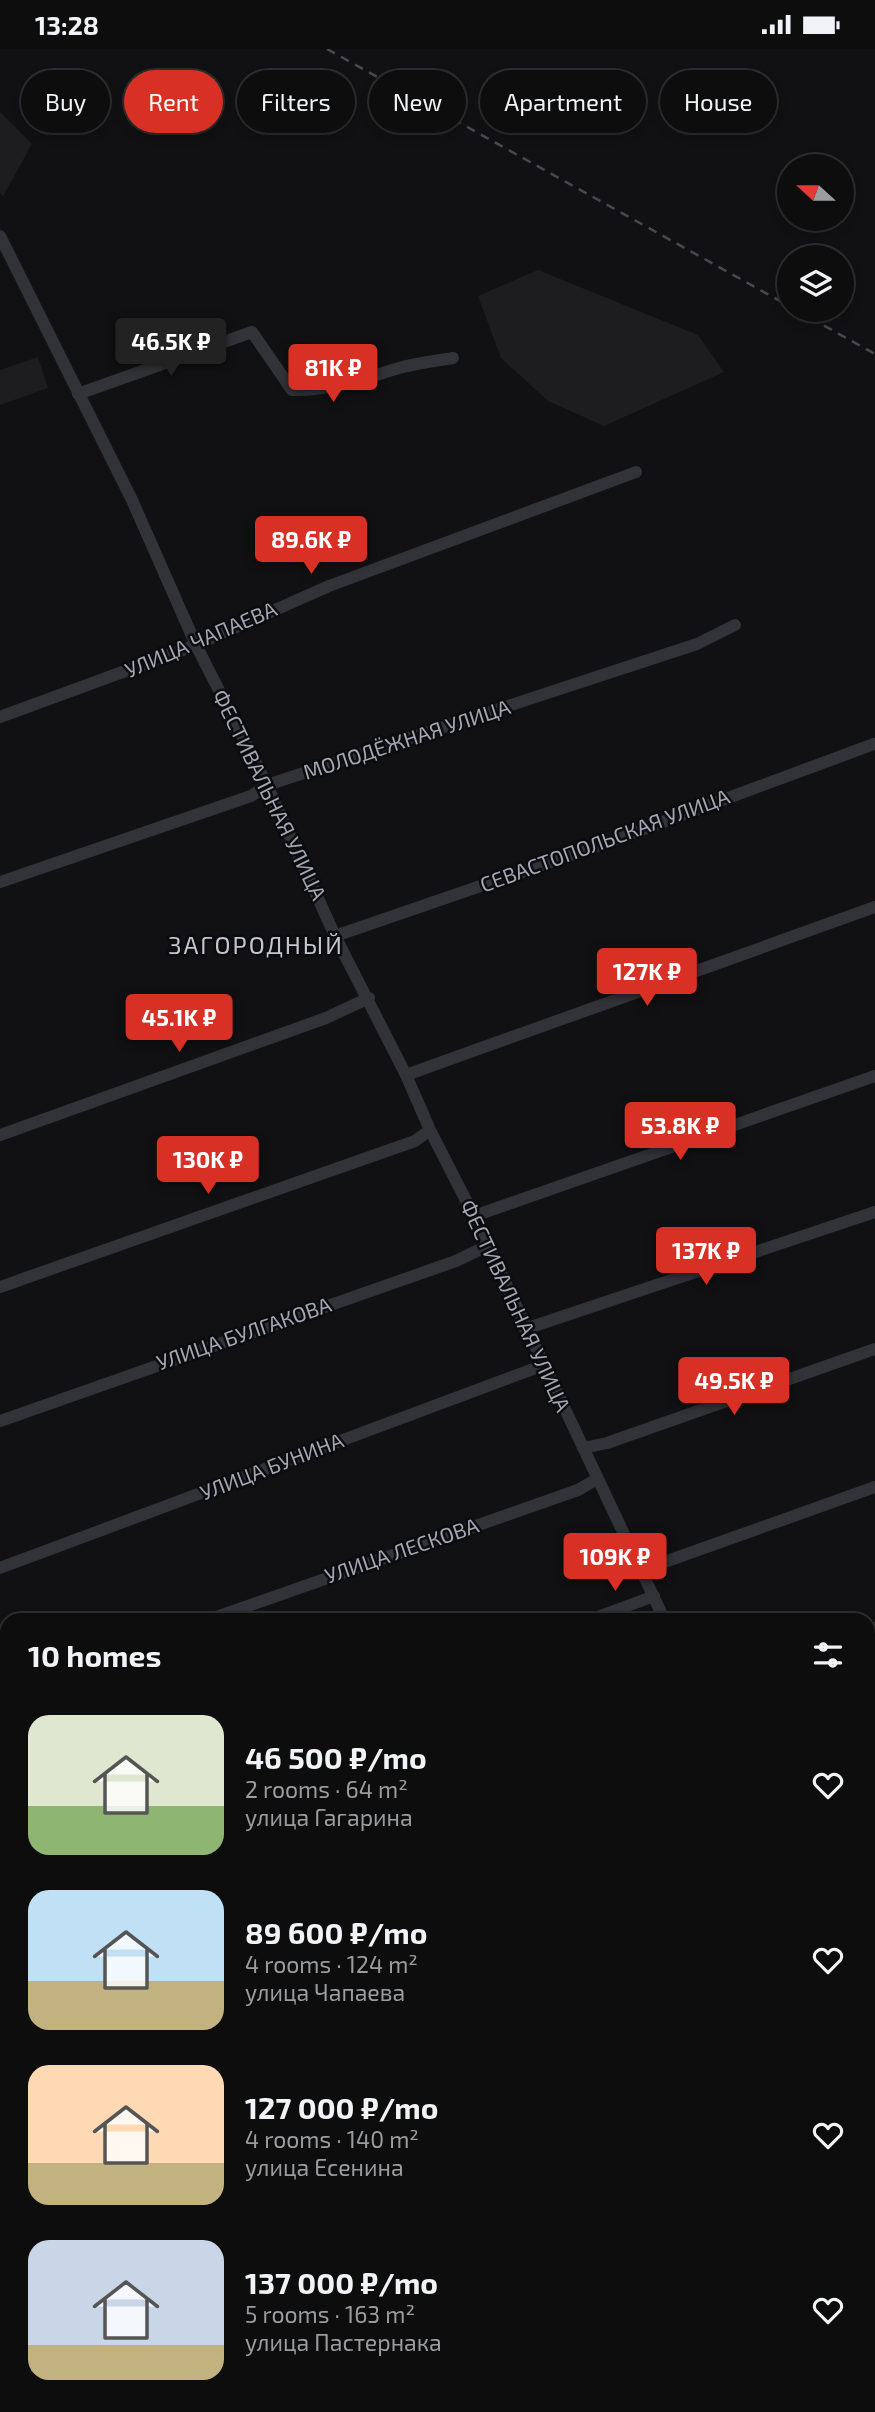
<!DOCTYPE html>
<html lang="en">
<head>
<meta charset="utf-8">
<style>
	body { margin:0; font-family:"Exo 2",sans-serif; background:#161617; color:#f1f3f6; height:100vh; display:flex; flex-direction:column; font-size:26px; white-space:nowrap }
	* { box-sizing:border-box; margin:0 }
	p { font-size:23px; color:#9a9c9e }
	.icon { flex:none; width:38px; height:38px; fill:none; stroke:currentColor; stroke-width:2; stroke-linecap:round; stroke-linejoin:round }
	.map { position:relative; flex:1; overflow:hidden }
	.sheet { position:absolute; left:0px; top:1564px; width:875px; height:800px; display:flex; flex-direction:column; background:#0d0d0e; border-radius:21px 21px 0 0; box-shadow:0 4px 10px #0003,0 0 0 2px #2d2d2e }
	.sheet>* { flex:none }
	.top-card { position:absolute; left:21px; top:21px; width:833px; height:63px; display:flex; gap:14px }
	.needle { width:46px; rotate:291deg }
	.controls { position:absolute; left:777px; top:105px; display:grid; gap:14px }
	.controls a { display:grid; place-items:center; width:77px; height:77px; border-radius:50%; background:#0d0d0e; box-shadow:0 4px 10px #0003,0 0 0 2px #2d2d2e; font-size:35px }
	.price { position:absolute; translate:-50% -60px; padding:0 16px; border-radius:7px; background:#d93025; color:#fff; font-size:23px; line-height:46px; filter:drop-shadow(0 2px 4px #0008) }
	.price::after { content:''; position:absolute; left:50%; top:42px; width:21px; height:16px; margin-left:-10px; background:inherit; clip-path:polygon(0 0,100% 0,50% 100%) }
	.price.active { background:#222; color:#fff }
	ul { padding:0; list-style:none }
	li { display:flex; align-items:center; gap:21px; height:175px; padding:0 28px }
	li span { display:grid; place-items:center; flex:none; width:196px; height:140px; border-radius:21px; color:#555 }
	li>.icon { margin-inline-start:auto }
	span .icon { width:84px; height:84px; fill:#fffc; stroke-width:1 }
	li b { font-size:30px }
	h2 { display:flex; justify-content:space-between; align-items:center; height:84px; padding:0 28px; font-size:30px }
	.tag { padding:0 24px; border-radius:32px; background:#0d0d0e; box-shadow:0 4px 10px #0003,0 0 0 2px #2d2d2e; font-size:24px; line-height:63px }
	.tag.active { background:#d93025; color:#fff }
	.status { display:flex; justify-content:space-between; align-items:center; height:49px; padding:0 35px; background:#0d0d0e; direction:ltr }
	.status svg { height:19px; fill:currentColor }
	.map>svg:first-child { display:block }
	.built { fill:#1d1d20 }
	.green { fill:#1b231d }
	.lines { fill:none; stroke-linecap:round; stroke-linejoin:round }
	.minor { stroke:#323338; stroke-width:12 }
	.rail { stroke:#47494f; stroke-width:2.5; stroke-dasharray:9 7; stroke-linecap:butt }
	.labels { text-anchor:middle; stroke-width:5; stroke-linejoin:round; paint-order:stroke }
	.street-label { font-size:21px; fill:#a2a6b5; stroke:#0c0c0e }
	.quarter-label { font-size:24px; letter-spacing:2px; fill:#c3c6d0; stroke:#0c0c0e }
</style>
</head>
<body>
<div class="status"><b>13:28</b><svg viewBox="0 0 49 12"><path d="M0 12V9h3v3zM5 12V6h3v6zM10 12V3h3v9zM15 12V0h3v12zM26 1h20v11H26zM47 4h2v5h-2z"/></svg></div>
<div class="map">
<svg width="875" height="2363" viewBox="0 0 875 2363">
	<rect width="100%" height="100%" fill="#111113"/>
	<path class="built" d="M 0,63 L 32,95 L 3,147 L 0,144 Z
		M 538,221 L 698,286 L 724,323 L 604,377 L 548,352 L 501,309 L 478,247 Z
		M 38,308 L 48,339 L 0,356 L 0,321 Z"/>
	<path class="green" d="M 868,1928 L 875,1937 L 875,1979 L 868,1971 Z
		M 0,2178 L 7,2207 L 7,2347 L 0,2318 Z
		M 10,2357 L 43,2357 L 44,2363 L 11,2363 Z"/>
	<g class="lines">
		<path class="minor" d="M 0,187 L 132,451 L 196,596 L 267,736 L 335,887 L 406,1026 L 430,1081 L 474,1167 L 665,1572
			M 78,345 L 252,283 L 292,341 C 331,342 362,330 399,319 C 416,314 435,312 453,309
			M 0,668 L 196,596 L 329,537 L 636,423
			M 0,833 L 251,747 L 267,736 L 697,595 L 735,576
			M 335,887 L 609,793 L 874,695
			M 406,1026 L 875,858
			M 0,1086 L 326,969 L 369,949
			M 474,1167 L 875,1027
			M 0,1238 L 415,1092 L 430,1081
			M 525,1280 L 875,1163
			M 0,1372 L 456,1212 L 487,1197
			M 583,1399 L 607,1394 L 875,1300
			M 0,1519 L 544,1316
			M 642,1521 L 875,1438
			M 205,1572 L 578,1441 L 597,1430
			M 587,1572 L 654,1547
			M 868,1581 L 875,1579
			M 0,1646 L 7,1644
			M 868,1716 L 875,1713
			M 0,1783 L 7,1780
			M 868,1885 L 875,1894
			M 0,1932 L 7,1930"/>
		<path class="rail" d="M 327,0 L 789,257
			M 796,261 L 875,305"/>
	</g>
	<g class="labels">
		<g class="street-label">
			<text transform="translate(201 591) rotate(-23)" y="7">УЛИЦА ЧАПАЕВА</text>
			<text transform="translate(407 691) rotate(-18)" y="7">МОЛОДЁЖНАЯ УЛИЦА</text>
			<text transform="translate(269 746) rotate(64)" y="7">ФЕСТИВАЛЬНАЯ УЛИЦА</text>
			<text transform="translate(605 792) rotate(-20)" y="7">СЕВАСТОПОЛЬСКАЯ УЛИЦА</text>
			<text transform="translate(515 1257) rotate(65)" y="7">ФЕСТИВАЛЬНАЯ УЛИЦА</text>
			<text transform="translate(244 1285) rotate(-19)" y="7">УЛИЦА БУЛГАКОВА</text>
			<text transform="translate(272 1418) rotate(-21)" y="7">УЛИЦА БУНИНА</text>
			<text transform="translate(402 1502) rotate(-19)" y="7">УЛИЦА ЛЕСКОВА</text>
		</g>
		<g class="quarter-label">
			<text x="256" y="905">ЗАГОРОДНЫЙ</text>
		</g>
	</g>
</svg>
<div class="controls">
<a><svg class="needle" viewBox="-14 -14 28 28"><path d="M0-13l5 13h-10z" fill="#e53935"/><path d="M0 13l5-13h-10z" fill="#9a9c9e"/></svg></a>
<a><svg class="icon" aria-label="layers" viewBox="0 0 24 24"><path d="M12 4l9 5-9 5-9-5zM3 14l9 5 9-5"/></svg></a>
</div>
<b class="price active" style="left:171px;top:329px">46.5K ₽</b>
<b class="price" style="left:333px;top:355px">81K ₽</b>
<b class="price" style="left:311px;top:527px">89.6K ₽</b>
<b class="price" style="left:647px;top:959px">127K ₽</b>
<b class="price" style="left:179px;top:1005px">45.1K ₽</b>
<b class="price" style="left:680px;top:1113px">53.8K ₽</b>
<b class="price" style="left:208px;top:1147px">130K ₽</b>
<b class="price" style="left:706px;top:1238px">137K ₽</b>
<b class="price" style="left:734px;top:1368px">49.5K ₽</b>
<b class="price" style="left:615px;top:1544px">109K ₽</b>
<div class="top-card">
<a class="tag">Buy</a>
<a class="tag active">Rent</a>
<a class="tag">Filters</a>
<a class="tag">New</a>
<a class="tag">Apartment</a>
<a class="tag">House</a>
</div>
<section class="sheet">
<h2>10 homes<svg class="icon" aria-label="filters" viewBox="0 0 24 24"><path d="M4 7h16M4 17h16"/><circle cx="9" cy="7" r="2"/><circle cx="15" cy="17" r="2"/></svg></h2>
<ul>
<li><span style="background:linear-gradient(#dfe7d0 65%,#8fb573 0)"><svg class="icon" aria-label="home" viewBox="0 0 24 24"><path d="M3 11l9-7 9 7M6 9v11h12V9"/></svg></span><div><b>46 500 ₽/mo</b><p>2 rooms · 64 m²</p><p>улица Гагарина</p></div><svg class="icon" aria-label="heart" viewBox="0 0 24 24"><path d="M12 20l-8-8c-3-5 5-10 8-4 3-6 11-1 8 4z"/></svg></li>
<li><span style="background:linear-gradient(#bfe0f5 65%,#c2b280 0)"><svg class="icon" aria-label="home" viewBox="0 0 24 24"><path d="M3 11l9-7 9 7M6 9v11h12V9"/></svg></span><div><b>89 600 ₽/mo</b><p>4 rooms · 124 m²</p><p>улица Чапаева</p></div><svg class="icon" aria-label="heart" viewBox="0 0 24 24"><path d="M12 20l-8-8c-3-5 5-10 8-4 3-6 11-1 8 4z"/></svg></li>
<li><span style="background:linear-gradient(#ffd9b3 70%,#c2b280 0)"><svg class="icon" aria-label="home" viewBox="0 0 24 24"><path d="M3 11l9-7 9 7M6 9v11h12V9"/></svg></span><div><b>127 000 ₽/mo</b><p>4 rooms · 140 m²</p><p>улица Есенина</p></div><svg class="icon" aria-label="heart" viewBox="0 0 24 24"><path d="M12 20l-8-8c-3-5 5-10 8-4 3-6 11-1 8 4z"/></svg></li>
<li><span style="background:linear-gradient(#c9d6e8 75%,#c2b280 0)"><svg class="icon" aria-label="home" viewBox="0 0 24 24"><path d="M3 11l9-7 9 7M6 9v11h12V9"/></svg></span><div><b>137 000 ₽/mo</b><p>5 rooms · 163 m²</p><p>улица Пастернака</p></div><svg class="icon" aria-label="heart" viewBox="0 0 24 24"><path d="M12 20l-8-8c-3-5 5-10 8-4 3-6 11-1 8 4z"/></svg></li>
</ul>
</section>
</div>
</body>
</html>
